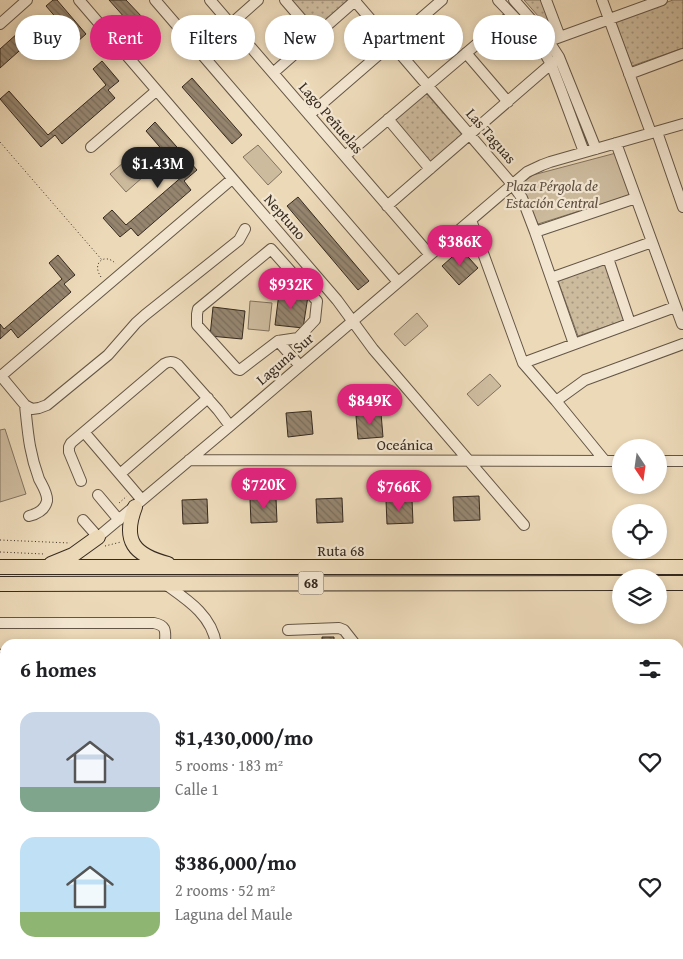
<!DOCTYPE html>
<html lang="en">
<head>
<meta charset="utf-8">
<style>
	body { margin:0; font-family:"Gentium Book Plus",serif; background:#f2f2f2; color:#202124; height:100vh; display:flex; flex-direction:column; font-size:19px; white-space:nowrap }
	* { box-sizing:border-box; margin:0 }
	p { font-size:16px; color:#757577 }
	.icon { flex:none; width:28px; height:28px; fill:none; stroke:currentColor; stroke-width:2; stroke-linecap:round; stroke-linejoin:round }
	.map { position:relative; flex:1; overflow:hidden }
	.sheet { position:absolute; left:0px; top:639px; width:684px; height:321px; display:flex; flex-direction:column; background:#fff; border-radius:15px 15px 0 0; box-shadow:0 2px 8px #0003 }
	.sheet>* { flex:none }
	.hud { position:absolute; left:15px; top:15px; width:654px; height:45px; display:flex; gap:10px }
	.needle { width:32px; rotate:167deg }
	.buttons { position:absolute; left:612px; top:439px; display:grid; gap:10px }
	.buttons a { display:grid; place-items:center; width:55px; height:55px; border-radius:50%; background:#fff; box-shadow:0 2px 8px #0003; font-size:25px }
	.price { position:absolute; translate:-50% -42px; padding:0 11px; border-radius:18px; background:#db2777; color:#fff; font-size:16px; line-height:32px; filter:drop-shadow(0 1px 2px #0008) }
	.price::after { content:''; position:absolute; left:50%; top:30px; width:15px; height:11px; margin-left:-8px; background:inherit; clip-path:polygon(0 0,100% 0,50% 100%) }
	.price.current { background:#222; color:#fff }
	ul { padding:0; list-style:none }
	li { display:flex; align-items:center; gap:15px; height:125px; padding:0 20px }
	li span { display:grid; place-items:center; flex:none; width:140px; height:100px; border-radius:15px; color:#555 }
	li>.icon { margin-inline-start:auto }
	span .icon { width:60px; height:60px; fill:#fffc; stroke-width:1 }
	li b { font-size:21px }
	h2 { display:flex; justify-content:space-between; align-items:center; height:60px; padding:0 20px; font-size:21px }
	.pill { padding:0 18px; border-radius:22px; background:#fff; box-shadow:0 2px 8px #0003; font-size:18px; line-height:45px }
	.pill.current { background:#db2777; color:#fff }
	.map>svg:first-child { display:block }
	.grass { fill:url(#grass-dots); stroke:#82725f }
	.green { fill:#cdbb9e; stroke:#82725f }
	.building { fill:url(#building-back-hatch); stroke:#362a20 }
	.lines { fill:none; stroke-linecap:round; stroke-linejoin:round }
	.minor-casing { stroke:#645646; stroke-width:12 }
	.major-casing { stroke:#362a20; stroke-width:14 }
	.highway-casing { stroke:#362a20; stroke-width:16 }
	.path { stroke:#362a20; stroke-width:1; stroke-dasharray:1 2.5; stroke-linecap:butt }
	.minor { stroke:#f3e6d1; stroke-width:10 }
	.major { stroke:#ecd9b8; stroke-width:12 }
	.highway { stroke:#ecd9b8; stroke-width:14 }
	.rail-casing { stroke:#362a20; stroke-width:4.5 }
	.rail { stroke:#f3e6d1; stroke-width:2.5; stroke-dasharray:8; stroke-linecap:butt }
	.labels { text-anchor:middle; stroke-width:4.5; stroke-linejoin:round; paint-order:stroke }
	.shield { fill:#f3e6d1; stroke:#6f6255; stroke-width:1 }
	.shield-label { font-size:14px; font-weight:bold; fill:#362a20 }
	.street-label { font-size:15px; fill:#362a20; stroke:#f3e6d1 }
	.park-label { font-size:15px; font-style:italic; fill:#5c4e40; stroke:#f3e6d1 }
</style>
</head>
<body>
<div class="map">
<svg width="683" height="959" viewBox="0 0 683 959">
	<defs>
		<pattern id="grass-dots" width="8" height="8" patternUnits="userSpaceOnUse" patternTransform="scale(1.25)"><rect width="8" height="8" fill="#cdbb9e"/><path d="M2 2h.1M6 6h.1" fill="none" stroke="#a79880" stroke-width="1.8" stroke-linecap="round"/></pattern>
		<pattern id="building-back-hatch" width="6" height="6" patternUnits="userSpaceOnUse" patternTransform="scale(1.25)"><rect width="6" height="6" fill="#95856f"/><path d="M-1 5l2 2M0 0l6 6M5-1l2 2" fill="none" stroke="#7a6d5b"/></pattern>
	</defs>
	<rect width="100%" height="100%" fill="#ecd9b8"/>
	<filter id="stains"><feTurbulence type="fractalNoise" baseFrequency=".004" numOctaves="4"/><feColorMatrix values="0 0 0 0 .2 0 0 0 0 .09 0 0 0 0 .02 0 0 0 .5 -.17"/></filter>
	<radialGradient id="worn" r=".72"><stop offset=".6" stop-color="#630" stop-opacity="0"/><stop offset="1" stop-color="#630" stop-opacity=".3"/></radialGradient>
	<path class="grass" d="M 290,0 L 346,0 L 347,1 L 317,30 Z
		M 524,0 L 541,0 L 549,22 L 546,25 Z
		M 673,0 L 683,0 L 683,48 L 632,66 L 615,21 Z
		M 425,92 L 464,137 L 432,165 L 393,120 Z
		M 604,262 L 625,320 L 578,336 L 557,278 Z"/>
	<path class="green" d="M 258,145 L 282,172 L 268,185 L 243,157 Z
		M 137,151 L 152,169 L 126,192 L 110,174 Z
		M 616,153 L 630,195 L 538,224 L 520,185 L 533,175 Z
		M 250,301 L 272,303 L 269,331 L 248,329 Z
		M 417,313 L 428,326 L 405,346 L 394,334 Z
		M 490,374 L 501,386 L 478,406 L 467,394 Z
		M 5,429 L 26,494 L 0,502 L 0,430 Z"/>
	<path class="building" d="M 53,0 L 57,0 L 86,34 L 77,42 L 46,6 Z
		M 109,0 L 126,0 L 143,18 L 133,27 Z
		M 28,24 L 37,35 L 0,68 L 0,49 Z
		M 102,61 L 119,81 L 108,90 L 115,98 L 62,144 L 55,135 L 41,147 L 0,99 L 9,91 L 48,135 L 106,85 L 93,69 Z
		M 192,78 L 242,135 L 232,144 L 182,87 Z
		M 155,122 L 197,170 L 184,181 L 191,190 L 138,236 L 131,228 L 120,237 L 103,218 L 112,210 L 126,225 L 184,175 L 146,131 Z
		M 298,197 L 369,281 L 358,290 L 287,206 Z
		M 461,249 L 478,268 L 459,285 L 442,266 Z
		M 58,255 L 75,275 L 64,284 L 71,292 L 18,338 L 11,329 L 0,339 L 0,324 L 4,329 L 62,279 L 49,263 Z
		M 279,293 L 308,296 L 303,328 L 275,325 Z
		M 213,307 L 245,311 L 242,339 L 210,336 Z
		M 311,411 L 313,434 L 288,437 L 286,413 Z
		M 381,413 L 383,437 L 358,439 L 356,416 Z
		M 479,496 L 480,520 L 454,521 L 453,497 Z
		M 276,498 L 277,522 L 251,523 L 250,499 Z
		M 342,498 L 343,522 L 317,523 L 316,499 Z
		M 207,499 L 208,523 L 183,524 L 182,500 Z
		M 412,499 L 413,523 L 387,524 L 386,500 Z
		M 322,637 L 334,637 L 334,644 L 322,644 Z
		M 0,723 L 5,723 L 5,751 L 0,751 Z"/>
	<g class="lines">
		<defs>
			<path id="minor" d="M 79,0 L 337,300 L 373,349 L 524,525
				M 155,0 L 398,282
				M 210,0 L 430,255
				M 285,0 L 316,36
				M 354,0 L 512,184 L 522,198 L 535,232 L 574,344
				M 498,0 L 536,40 L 543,50 L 551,64 L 561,90 L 584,152
				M 514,0 L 544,34 L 559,57 L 596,149
				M 546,0 L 560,37
				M 602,0 L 651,133
				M 0,24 L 27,0
				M 231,24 L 258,0
				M 549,41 L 662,0
				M 466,53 L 508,102
				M 273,73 L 356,0
				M 629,74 L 683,54
				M 309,115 L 442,0
				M 388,119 L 430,169
				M 657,132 L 683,207
				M 616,143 L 682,324
				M 91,147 L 156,91
				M 345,156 L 511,15
				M 387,206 L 559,57
				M 471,220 L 523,363 L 556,401 L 605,461
				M 535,232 L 636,198
				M 608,258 L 630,323
				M 551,278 L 652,242
				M 278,341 L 298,338 L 315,320 L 317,301 L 271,249 L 198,309 L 197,314 L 197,325 L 237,369 L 240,370 L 278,341 L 300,366
				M 523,363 L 675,307
				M 0,375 L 25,405 L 32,409 L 39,408 L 47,405 L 108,355 L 136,323 L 145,315 L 239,240 L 245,229
				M 1,376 L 232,179
				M 556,401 L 585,380 L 683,344
				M 25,405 C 28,433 29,452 39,479 C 42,485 48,494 47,501 C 45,510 37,514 29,516
				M 84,432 L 142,500
				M 189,460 L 621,461
				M 659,461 L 683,461
				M 120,474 L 208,398
				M 81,481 L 69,452 L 69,447 L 71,443 L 164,364 C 169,361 173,361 178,365 L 218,410 L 230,426
				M 98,495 L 119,520
				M 83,520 L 98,537 L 230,426 L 527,172 L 542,165 L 550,162 L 683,124
				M 165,584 C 186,599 212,615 216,644
				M 0,623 L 154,623 C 168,626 165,632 165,644
				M 288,630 L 339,628 L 344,630 L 355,644
				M 0,762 L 5,762
				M 0,864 L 5,881
				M 0,945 L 5,942
				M 26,955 L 29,959
				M 84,955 L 85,959
				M 155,955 L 156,959
				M 213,955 L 214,959
				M 270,955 L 272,959
				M 328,955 L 329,959
				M 385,955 L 386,959
				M 445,955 L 446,959
				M 502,955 L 503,959"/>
			<path id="major" d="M 679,678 L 683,678
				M 0,685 L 5,685
				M 0,700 L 5,700
				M 679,701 L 683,701
				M 568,955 L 570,959
				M 644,955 L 645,959"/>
			<path id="highway" d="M 135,507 C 122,541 134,555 168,564
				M 51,564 L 73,555 L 98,537
				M 0,567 L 683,567
				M 659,583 L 683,583
				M 0,584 L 621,583"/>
		</defs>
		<use href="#minor" class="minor-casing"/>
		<use href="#major" class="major-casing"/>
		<use href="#highway" class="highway-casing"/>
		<path class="path" d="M 0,142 L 102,260
			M 101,277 C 91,263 105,252 116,264
			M 119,503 L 127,496
			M 0,540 L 70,543
			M 105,546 L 121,542
			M 0,552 L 44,554
			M 581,955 L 582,959
			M 626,955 L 628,959"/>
		<use href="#minor" class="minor"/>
		<use href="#major" class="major"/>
		<use href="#highway" class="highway"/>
		<defs>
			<path id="rail" d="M 0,651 L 5,651
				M 0,660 L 5,660"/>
		</defs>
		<use href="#rail" class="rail-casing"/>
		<use href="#rail" class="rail"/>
	</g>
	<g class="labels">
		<rect class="shield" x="298.5" y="571.5" width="25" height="23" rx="4"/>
		<g class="shield-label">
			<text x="311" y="588">68</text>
		</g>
		<g class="street-label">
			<text transform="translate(331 118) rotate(49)" y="5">Lago Peñuelas</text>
			<text transform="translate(491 136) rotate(49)" y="5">Las Taguas</text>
			<text transform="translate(285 217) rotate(49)" y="5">Neptuno</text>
			<text transform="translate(285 359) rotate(-41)" y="5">Laguna Sur</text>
			<text x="405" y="450">Oceánica</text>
			<text x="341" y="556">Ruta 68</text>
		</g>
		<g class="park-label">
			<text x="552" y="191">Plaza Pérgola de<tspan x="552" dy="17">Estación Central</tspan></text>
		</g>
	</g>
	<rect width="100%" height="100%" filter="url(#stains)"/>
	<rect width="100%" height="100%" fill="url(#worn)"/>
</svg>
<div class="buttons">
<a><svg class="needle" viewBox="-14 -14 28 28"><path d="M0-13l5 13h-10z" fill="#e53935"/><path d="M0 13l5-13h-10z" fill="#757577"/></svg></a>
<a><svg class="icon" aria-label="locate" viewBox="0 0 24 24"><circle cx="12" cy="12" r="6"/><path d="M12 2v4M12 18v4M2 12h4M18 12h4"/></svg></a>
<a><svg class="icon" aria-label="layers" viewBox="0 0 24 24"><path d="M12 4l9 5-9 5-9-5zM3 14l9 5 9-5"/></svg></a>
</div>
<b class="price current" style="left:158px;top:189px">$1.43M</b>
<b class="price" style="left:460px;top:267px">$386K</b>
<b class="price" style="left:291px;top:310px">$932K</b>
<b class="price" style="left:370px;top:426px">$849K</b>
<b class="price" style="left:264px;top:510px">$720K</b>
<b class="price" style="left:399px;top:512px">$766K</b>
<div class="hud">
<a class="pill">Buy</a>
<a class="pill current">Rent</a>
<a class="pill">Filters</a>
<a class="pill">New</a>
<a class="pill">Apartment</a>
<a class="pill">House</a>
</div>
<section class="sheet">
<h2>6 homes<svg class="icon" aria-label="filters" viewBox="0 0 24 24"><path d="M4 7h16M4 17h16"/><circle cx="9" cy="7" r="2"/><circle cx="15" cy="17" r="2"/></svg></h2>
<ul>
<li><span style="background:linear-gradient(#c9d6e8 75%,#7fa58c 0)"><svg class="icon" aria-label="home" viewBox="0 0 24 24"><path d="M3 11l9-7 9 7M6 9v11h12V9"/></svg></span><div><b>$1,430,000/mo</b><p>5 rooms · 183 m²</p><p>Calle 1</p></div><svg class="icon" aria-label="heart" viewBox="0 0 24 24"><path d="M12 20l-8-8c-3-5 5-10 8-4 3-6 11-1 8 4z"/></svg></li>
<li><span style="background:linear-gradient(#bfe0f5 75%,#8fb573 0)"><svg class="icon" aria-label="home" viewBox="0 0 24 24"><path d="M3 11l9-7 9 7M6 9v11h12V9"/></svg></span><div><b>$386,000/mo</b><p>2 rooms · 52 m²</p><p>Laguna del Maule</p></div><svg class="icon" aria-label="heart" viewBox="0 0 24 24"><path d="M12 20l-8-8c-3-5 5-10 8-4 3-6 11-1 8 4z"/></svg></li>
</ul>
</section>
</div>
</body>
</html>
